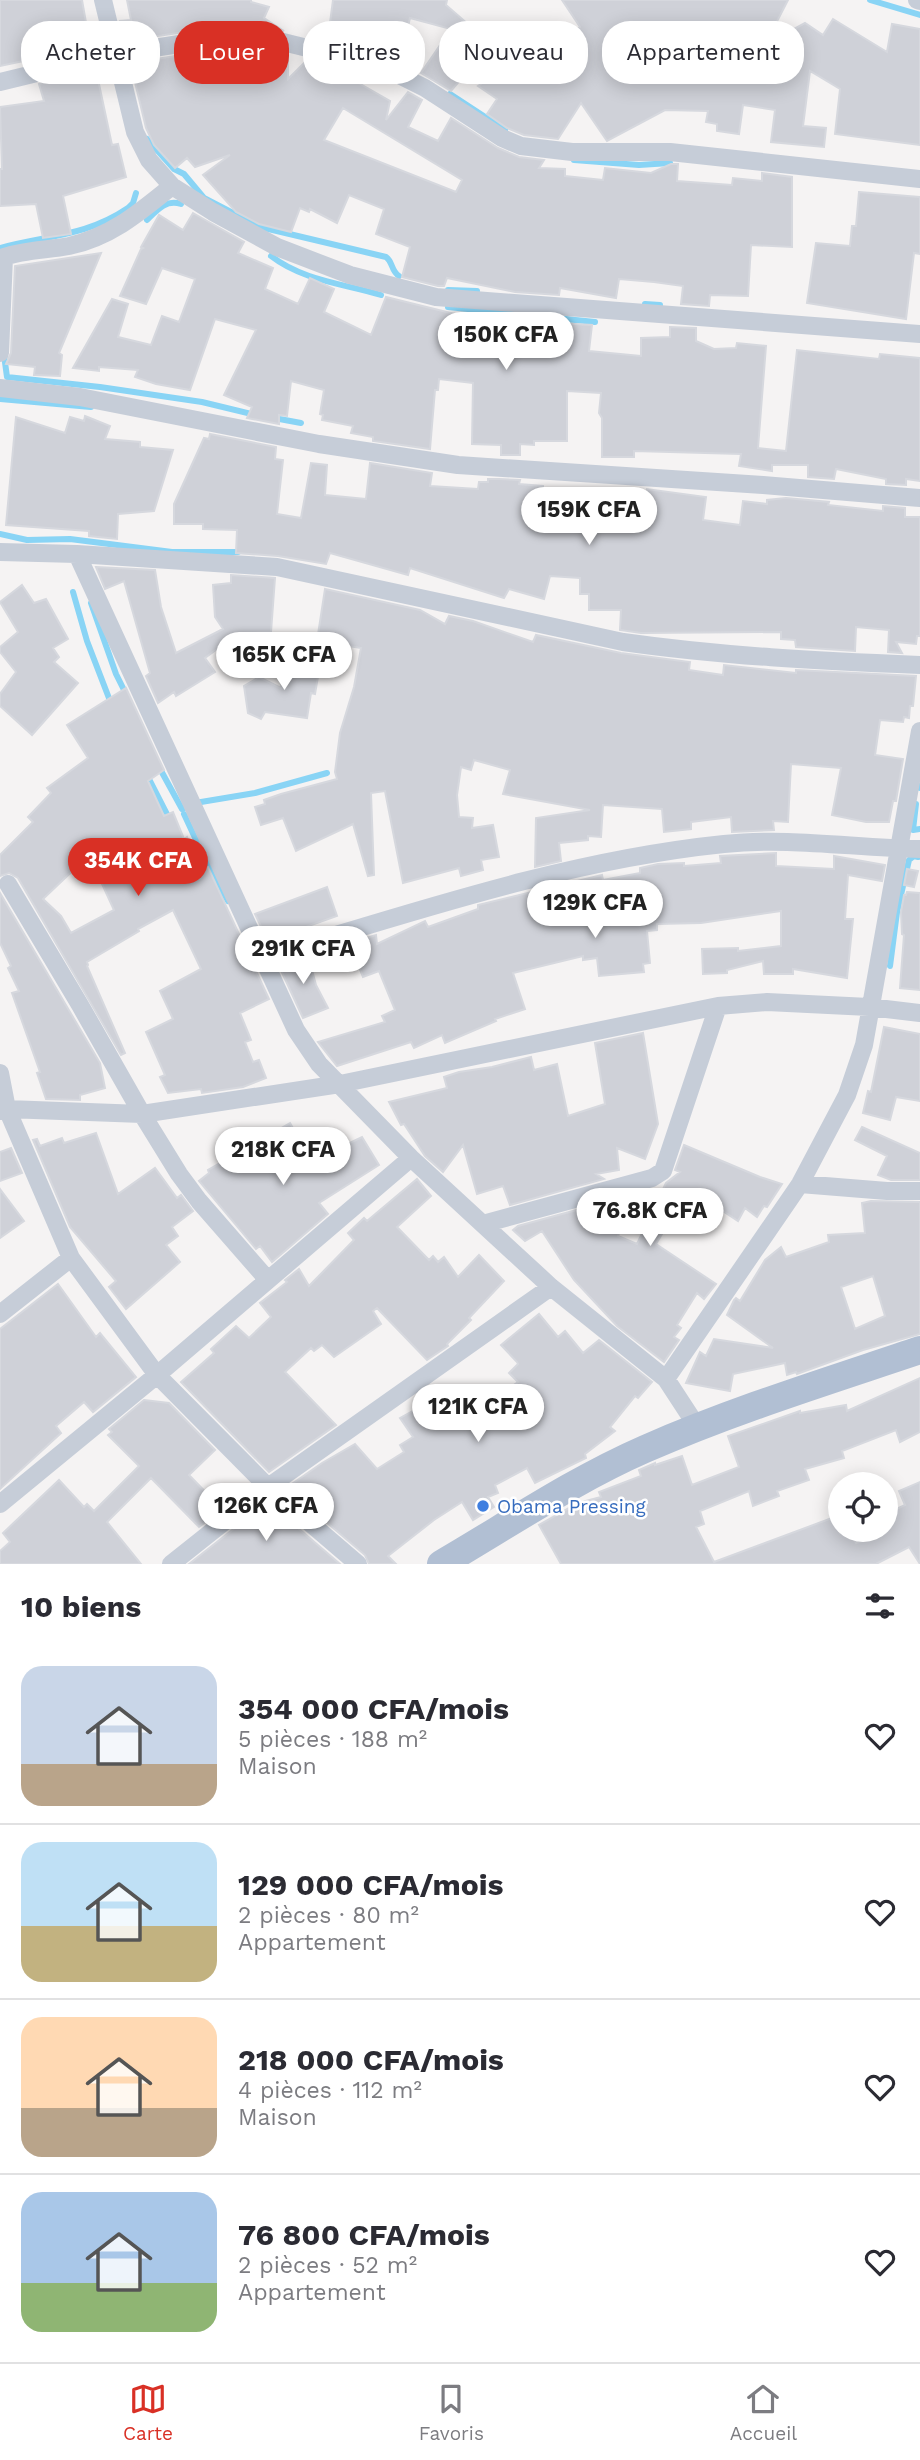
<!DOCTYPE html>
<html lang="fr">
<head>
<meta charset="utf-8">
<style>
	body { margin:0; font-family:"Work Sans",sans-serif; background:#f2f2f3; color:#2b2b33; height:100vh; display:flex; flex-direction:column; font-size:26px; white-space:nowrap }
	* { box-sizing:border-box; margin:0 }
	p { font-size:23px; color:#7c7c81 }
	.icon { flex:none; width:38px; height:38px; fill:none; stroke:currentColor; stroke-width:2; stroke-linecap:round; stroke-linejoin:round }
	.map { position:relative; height:1564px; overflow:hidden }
	.side { display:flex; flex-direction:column; background:#fff; flex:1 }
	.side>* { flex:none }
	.banner { position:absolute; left:21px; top:21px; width:878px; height:63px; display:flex; gap:14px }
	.tools { position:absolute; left:828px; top:1472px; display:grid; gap:14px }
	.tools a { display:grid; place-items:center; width:70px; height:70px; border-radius:50%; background:#fff; box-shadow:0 4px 18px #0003; font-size:35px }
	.price { position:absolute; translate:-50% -60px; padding:0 16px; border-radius:24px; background:#fff; color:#222; font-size:23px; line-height:46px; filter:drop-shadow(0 2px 4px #0008) }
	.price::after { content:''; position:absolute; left:50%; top:42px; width:21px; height:16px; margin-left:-10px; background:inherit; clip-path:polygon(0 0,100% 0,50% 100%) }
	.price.active { background:#d93025; color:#fff }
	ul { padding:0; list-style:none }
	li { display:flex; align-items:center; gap:21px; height:175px; padding:0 21px }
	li+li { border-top:2px solid #e1e1e2 }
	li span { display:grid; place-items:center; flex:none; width:196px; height:140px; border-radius:21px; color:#555 }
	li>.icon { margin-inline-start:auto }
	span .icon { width:84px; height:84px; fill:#fffc; stroke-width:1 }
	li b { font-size:30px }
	h2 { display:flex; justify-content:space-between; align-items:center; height:84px; padding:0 21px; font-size:30px }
	.tag { padding:0 24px; border-radius:28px; background:#fff; box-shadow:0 4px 18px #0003; font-size:24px; line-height:63px }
	.tag.active { background:#d93025; color:#fff }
	.tab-bar { display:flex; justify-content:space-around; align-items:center; height:98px; border-top:2px solid #e1e1e2; background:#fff; font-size:19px; color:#7c7c81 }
	.tab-bar a { display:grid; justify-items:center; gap:4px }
	.tab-bar .active { color:#d93025 }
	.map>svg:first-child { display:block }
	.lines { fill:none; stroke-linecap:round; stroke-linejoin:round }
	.stream { stroke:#89d4f5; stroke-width:6 }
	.building { fill:#cfd1d8; stroke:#d6d8de; stroke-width:2; fill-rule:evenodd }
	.street { stroke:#c6cdd8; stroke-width:18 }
	.primary { stroke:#b1bfd3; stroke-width:28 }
	.shop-dot { fill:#3f7fe0; stroke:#fff; stroke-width:2.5 }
	.labels { text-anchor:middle; stroke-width:5; stroke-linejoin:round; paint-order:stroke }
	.shop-label { font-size:19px; fill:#366cbe; stroke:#fff; text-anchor:start }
</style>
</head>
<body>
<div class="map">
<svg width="920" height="1564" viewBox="0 0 920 1564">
	<rect width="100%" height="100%" fill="#f5f3f3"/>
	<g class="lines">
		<path class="stream" d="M 870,0 L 920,15
			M 450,94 L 505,130
			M 147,139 L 174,169 L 184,174 L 204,198 L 260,227 L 386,257 C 393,262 391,271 399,276
			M 574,160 L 639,165 L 670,163
			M 147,220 C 157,210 166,199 181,204
			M 0,248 C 47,235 85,237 128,208 L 133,203 L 136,193
			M 271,256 C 303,281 346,284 381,295
			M 448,290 L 477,291
			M 645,304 L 660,305
			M 448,307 L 595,322
			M 4,355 L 7,377 L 100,387 L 202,402 L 256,415
			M 0,399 L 91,407
			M 274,418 L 301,423
			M 0,534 L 27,540 L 70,539 L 172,552 L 238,552
			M 73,592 L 87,641 L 112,706
			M 91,603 L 116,674 L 126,694
			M 159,767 L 182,809 L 195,803 L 255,793 L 327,773
			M 146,773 L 170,820
			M 920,788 L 920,786
			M 916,804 L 913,830 L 920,829
			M 184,814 L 209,868 L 228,901
			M 890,966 L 897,912 L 909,860 L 914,856 L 918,857"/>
	</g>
	<path class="building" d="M 0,0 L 82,0 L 87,28 L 82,30 L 86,47 L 33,62 L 33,59 L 0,66 Z
		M 127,0 L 251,0 L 251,2 L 269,7 L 264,18 L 284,31 L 250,27 L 218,27 L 125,41 L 120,21 L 131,20 Z
		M 333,0 L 447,0 L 446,5 L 491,44 L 451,91 L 421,73 L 451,29 L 410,18 L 401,55 L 328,38 Z
		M 562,0 L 788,0 L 767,41 L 758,27 L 706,32 L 715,76 L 746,76 L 747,71 L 756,72 L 756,70 L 789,75 L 768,43 L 805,23 L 823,35 L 833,19 L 887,52 L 892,24 L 920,29 L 920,145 L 835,134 L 840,89 L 810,71 L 803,126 L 826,128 L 824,147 L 771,142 L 775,110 L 743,105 L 739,134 L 717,131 L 717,124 L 706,122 L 708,111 L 665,110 L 607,141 L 581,103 L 558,139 L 524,135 L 507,128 L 487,114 L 497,99 L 478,86 L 542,43 L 547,50 L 580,27 Z
		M 219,49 L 248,49 L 288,55 L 288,79 L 307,60 L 324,74 L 325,64 L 346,69 L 360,78 L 357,82 L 390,101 L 386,120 L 408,92 L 422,100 L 408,127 L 438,141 L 451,118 L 498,148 L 519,157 L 544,160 L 539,168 L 565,169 L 565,176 L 603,180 L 605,168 L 651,173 L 671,164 L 678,164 L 677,181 L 732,185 L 733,178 L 762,181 L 762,173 L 792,177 L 792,247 L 751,245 L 748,296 L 710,295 L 709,306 L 681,304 L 683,286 L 654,282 L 619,279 L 616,298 L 560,288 L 559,295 L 515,292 L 447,278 L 444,286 L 438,286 L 402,277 L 410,247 L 376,234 L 384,209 L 349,195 L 337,223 L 310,209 L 309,212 L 300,208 L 291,232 L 259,224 L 236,212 L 203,175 L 230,155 L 195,167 L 187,158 L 175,168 L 154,145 L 146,128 L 134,78 L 158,64 L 156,59 ZM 343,108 L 462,180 L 456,192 L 324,140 Z
		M 96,70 L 112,145 L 118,144 L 126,177 L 63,196 L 71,234 L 43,238 L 36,204 L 0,206 L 0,169 L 2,169 L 0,107 L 44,101 L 39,84 Z
		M 859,192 L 920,197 L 920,254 L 914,253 L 906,319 L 807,303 L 816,243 L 850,246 L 852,226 L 856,226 Z
		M 193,213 L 244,242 L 238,253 L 273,268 L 265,289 L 298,304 L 310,278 L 334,289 L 324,312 L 371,335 L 386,297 L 475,319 L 474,322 L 538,330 L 539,316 L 557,318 L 556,323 L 592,325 L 589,351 L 641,356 L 641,338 L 670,337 L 670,327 L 696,328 L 696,341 L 714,349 L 736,348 L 737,343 L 766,346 L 758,448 L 786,451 L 797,350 L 879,359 L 880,354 L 920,358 L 920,481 L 906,479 L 906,485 L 886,484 L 886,479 L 836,469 L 834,479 L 808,477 L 808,465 L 772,465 L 772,471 L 739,466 L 741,454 L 634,451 L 634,457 L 602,457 L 602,418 L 599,413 L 601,393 L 567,391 L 567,441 L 534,441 L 534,445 L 520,444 L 520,455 L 501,455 L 501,445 L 472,444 L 473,383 L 439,379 L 438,390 L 435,390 L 430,449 L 373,441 L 373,437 L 351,433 L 353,426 L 322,420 L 323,415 L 320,414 L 324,390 L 291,381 L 287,416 L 279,415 L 279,424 L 247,418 L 252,407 L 224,395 L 256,330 L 215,319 L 190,390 L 156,384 L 135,377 L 138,370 L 99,367 L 99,371 L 73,368 L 112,299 L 128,304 L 118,337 L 151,345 L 162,316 L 179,322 L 195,279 L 162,268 L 146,304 L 120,296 L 141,249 L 143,248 L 141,247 L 159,215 L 183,230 Z
		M 101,253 L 59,353 L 62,355 L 60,376 L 34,375 L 35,367 L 6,364 L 11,353 L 15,266 Z
		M 85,416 L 110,426 L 105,439 L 140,442 L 140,447 L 173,450 L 154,511 L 118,514 L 117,539 L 89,536 L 89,531 L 6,525 L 16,417 L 65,433 L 70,417 L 84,421 Z
		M 210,434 L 276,447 L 275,459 L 283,460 L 277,514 L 301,518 L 311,463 L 327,465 L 325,495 L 366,499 L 370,463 L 432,473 L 430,486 L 478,489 L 479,482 L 488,482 L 488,479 L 499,479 L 520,480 L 519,484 L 543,486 L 543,488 L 567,497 L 567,526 L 587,527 L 591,489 L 644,507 L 647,489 L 706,497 L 703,520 L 740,525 L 743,501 L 767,504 L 767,500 L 786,498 L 829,502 L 828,505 L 883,511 L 883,506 L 905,508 L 905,517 L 920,517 L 920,636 L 917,636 L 916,644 L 896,642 L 902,653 L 888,652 L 889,630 L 856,627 L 855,651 L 796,647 L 795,640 L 781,639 L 781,632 L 641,633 L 620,630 L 621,610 L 589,610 L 589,594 L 580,594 L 580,578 L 550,576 L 544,599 L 509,589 L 504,598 L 410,568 L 408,575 L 330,553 L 326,564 L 278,556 L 236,553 L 237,530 L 203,529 L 203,524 L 174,524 L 174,504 L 204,438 L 209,439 Z
		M 96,567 L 155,570 L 161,607 L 176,653 L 223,629 L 215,617 L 213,585 L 231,583 L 231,575 L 275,578 L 271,632 L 239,633 L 205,658 L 215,672 L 176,696 L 174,692 L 158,703 L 146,676 L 150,673 L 124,581 L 105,589 Z
		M 22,585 L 34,603 L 46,599 L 68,639 L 53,648 L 59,657 L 54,662 L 78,683 L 32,735 L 0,706 L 0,694 L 16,672 L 0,652 L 0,647 L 18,632 L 0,602 Z
		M 325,589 L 420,610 L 445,624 L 449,616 L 473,621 L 533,642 L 536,635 L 621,653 L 690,662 L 689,670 L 723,675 L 724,665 L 796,673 L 796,670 L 916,676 L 913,706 L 910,706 L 909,718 L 904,717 L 903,722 L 880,720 L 875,755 L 903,759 L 896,801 L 893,801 L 889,822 L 866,822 L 832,815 L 841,768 L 791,764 L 788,822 L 773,821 L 774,830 L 732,832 L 731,817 L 691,822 L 691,829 L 664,832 L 662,809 L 603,805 L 601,837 L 588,836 L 588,840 L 559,843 L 561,861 L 535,867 L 536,818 L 590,810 L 503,794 L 510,770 L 474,760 L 471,770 L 461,767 L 457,795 L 459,817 L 473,818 L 472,828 L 493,825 L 499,857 L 481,860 L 483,870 L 461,876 L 459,868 L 403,883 L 385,791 L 371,793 L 374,875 L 368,876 L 353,824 L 296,851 L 283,818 L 261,825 L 255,807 L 265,804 L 264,800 L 281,794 L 337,779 L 335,772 L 340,733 L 354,687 L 361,648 L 317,641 Z
		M 285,660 L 320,665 L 315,694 L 311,693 L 307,718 L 265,712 L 261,719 L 248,713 L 244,686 L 259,677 L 281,688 Z
		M 126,688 L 164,770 L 148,781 L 164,816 L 173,812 L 184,839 L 187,837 L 200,871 L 208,867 L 269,999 L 240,1013 L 251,1040 L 245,1042 L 253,1062 L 259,1060 L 266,1078 L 243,1087 L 202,1093 L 201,1089 L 168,1093 L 160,1077 L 165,1075 L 146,1032 L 173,1019 L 160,991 L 201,969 L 173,910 L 138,929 L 139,931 L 87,962 L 88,965 L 87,966 L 125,1053 L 121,1055 L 18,878 L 9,873 L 0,876 L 0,855 L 33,822 L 28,817 L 51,793 L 47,788 L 88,758 L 67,725 ZM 83,861 L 92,875 L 97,873 L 114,910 L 71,933 L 61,916 L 43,899 Z
		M 776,853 L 776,866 L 834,869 L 834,856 L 885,865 L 882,881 L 848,875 L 845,919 L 853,919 L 847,978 L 793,969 L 793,974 L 764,974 L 763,961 L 727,970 L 727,973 L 703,974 L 702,949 L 738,948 L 738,951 L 781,946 L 781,911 L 701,923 L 657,924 L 657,930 L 647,931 L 650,963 L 643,964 L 644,972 L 599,976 L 597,958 L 583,960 L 583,956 L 513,973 L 525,1009 L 495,1019 L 496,1021 L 445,1043 L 442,1035 L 414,1048 L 411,1042 L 337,1066 L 318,1042 L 385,1022 L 382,1016 L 395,1010 L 379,971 L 363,977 L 349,943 L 376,935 L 377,944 L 425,921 L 428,927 L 478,909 L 478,905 L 602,875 L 603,880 L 640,873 L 640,868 L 658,864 L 684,863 L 684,866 L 721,863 L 720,856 Z
		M 907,869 L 918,871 L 914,887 L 904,885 Z
		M 327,887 L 337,916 L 300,929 L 302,933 L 269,943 L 255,914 Z
		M 907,892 L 920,893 L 920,990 L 900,988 L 904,935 L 902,934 L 901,912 L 904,895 L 906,895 Z
		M 0,893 L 100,1063 L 105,1088 L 80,1095 L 80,1100 L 46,1099 L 37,1073 L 40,1072 L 12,993 L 19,991 L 8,968 L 11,966 L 0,943 Z
		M 308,955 L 316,985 L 328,1008 L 303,1018 L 278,964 Z
		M 884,1027 L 920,1034 L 920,1101 L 896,1097 L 890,1120 L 863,1113 L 868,1091 L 871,1092 Z
		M 643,1033 L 658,1124 L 645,1159 L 617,1148 L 619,1170 L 596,1174 L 604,1179 L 510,1205 L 503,1186 L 477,1194 L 463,1145 L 443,1172 L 425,1156 L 404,1124 L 401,1125 L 389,1102 L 447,1088 L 444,1077 L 459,1072 L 492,1067 L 531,1057 L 534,1070 L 557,1064 L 568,1116 L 605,1104 L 595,1043 Z
		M 290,1123 L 312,1161 L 362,1137 L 379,1165 L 319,1203 L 328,1214 L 272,1262 L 260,1246 L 256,1249 L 199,1181 L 209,1173 L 208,1170 Z
		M 862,1127 L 920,1153 L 920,1180 L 891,1180 L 878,1175 L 887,1156 L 855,1140 Z
		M 96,1133 L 118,1194 L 155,1168 L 177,1198 L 181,1195 L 193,1211 L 172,1227 L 178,1236 L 166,1245 L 180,1262 L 126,1309 L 109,1287 L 116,1281 L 70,1227 L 33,1140 L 37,1139 L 40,1146 L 62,1138 L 64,1143 Z
		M 684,1145 L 760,1177 L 782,1184 L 767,1207 L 764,1206 L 757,1217 L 745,1208 L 738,1221 L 706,1200 L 693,1224 L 674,1214 L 656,1244 L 716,1284 L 704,1299 L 697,1293 L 677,1325 L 681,1328 L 674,1337 L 679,1340 L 664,1362 L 617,1326 L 574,1280 L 542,1231 L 525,1241 L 513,1230 L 518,1226 L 617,1199 L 626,1213 L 618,1236 L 637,1244 L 666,1183 L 680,1172 L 675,1170 Z
		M 11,1148 L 22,1173 L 0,1181 L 0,1152 Z
		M 417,1179 L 431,1196 L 397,1227 L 429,1260 L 433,1256 L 438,1262 L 444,1257 L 458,1277 L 479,1255 L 504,1281 L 469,1318 L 471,1320 L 447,1344 L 448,1346 L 427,1360 L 377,1308 L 373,1311 L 381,1324 L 334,1357 L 322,1345 L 314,1351 L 311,1348 L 285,1372 L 336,1425 L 269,1472 L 181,1382 L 214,1353 L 211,1349 L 236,1326 L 249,1338 L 271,1317 L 260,1303 L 287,1282 L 285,1280 L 299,1269 L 309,1286 L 354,1240 L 348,1233 L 364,1218 L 367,1221 Z
		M 0,1189 L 24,1221 L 0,1238 Z
		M 871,1201 L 920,1202 L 920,1334 L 863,1350 L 797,1374 L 796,1372 L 787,1375 L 785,1363 L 733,1374 L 730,1391 L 686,1383 L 700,1352 L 706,1356 L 714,1339 L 773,1348 L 727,1315 L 734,1300 L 736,1298 L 740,1301 L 765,1260 L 781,1247 L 786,1257 L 829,1242 L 828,1235 L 865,1233 L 862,1203 ZM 873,1276 L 885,1316 L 855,1329 L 841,1287 Z
		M 58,1284 L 96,1337 L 100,1333 L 136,1377 L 93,1412 L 84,1402 L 56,1426 L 61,1433 L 0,1489 L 0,1329 Z
		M 539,1314 L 558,1337 L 565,1331 L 583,1353 L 599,1340 L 652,1382 L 638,1398 L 635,1396 L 610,1427 L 615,1431 L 585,1454 L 586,1458 L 535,1483 L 527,1468 L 495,1485 L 498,1493 L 488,1497 L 494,1507 L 473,1520 L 462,1502 L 434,1520 L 388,1556 L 396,1564 L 369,1564 L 365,1555 L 286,1488 L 322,1463 L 355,1444 L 377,1469 L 404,1452 L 400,1445 L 413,1437 L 400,1418 L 418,1408 L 428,1425 L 433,1422 L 435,1425 L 438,1425 L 479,1397 L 486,1404 L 518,1382 L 509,1373 L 518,1364 L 517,1362 L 501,1345 Z
		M 920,1378 L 920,1432 L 900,1442 L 896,1430 L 842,1451 L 844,1458 L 805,1469 L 809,1480 L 777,1491 L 779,1496 L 753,1506 L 749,1491 L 700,1511 L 704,1524 L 696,1527 L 714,1562 L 840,1515 L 840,1533 L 849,1530 L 856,1543 L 886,1533 L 886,1514 L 905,1505 L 899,1491 L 920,1482 L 920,1564 L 909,1547 L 876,1564 L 561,1564 L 539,1525 L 578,1503 L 601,1497 L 599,1492 L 641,1476 L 639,1470 L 655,1463 L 655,1465 L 682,1456 L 692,1485 L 739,1467 L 728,1436 L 800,1411 L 800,1413 L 846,1405 L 847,1411 Z
		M 144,1400 L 169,1403 L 215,1450 L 189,1475 L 222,1509 L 199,1527 L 151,1478 L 107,1522 L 141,1564 L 0,1564 L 0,1551 L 10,1542 L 3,1533 L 59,1480 L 84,1507 L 87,1504 L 94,1511 L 139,1466 L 108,1435 L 112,1432 L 109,1429 Z
		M 270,1504 L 340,1564 L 189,1564 L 264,1505 Z"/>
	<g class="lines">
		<path class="street" d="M 103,0 L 135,132 L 149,160 L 172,186 L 213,212 L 277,247 L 350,275 L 436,297 L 920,334
			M 917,0 L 920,1
			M 0,82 L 115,54 L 218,38 L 249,38 L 283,42 L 368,63 L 399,75 L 425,88 L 502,138 L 521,146 L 572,152 L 670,152 L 920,179
			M 0,353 L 4,257 C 24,250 48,250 69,246 C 111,237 140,212 172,186
			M 0,388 L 80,397 L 319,444 L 458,465 L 763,485 L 920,498
			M 0,552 L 77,554 L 277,567 L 623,642 C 721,656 821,661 920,665
			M 77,554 L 296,1030 L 319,1064 L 411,1158 L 551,1287 L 666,1379 L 800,1184 L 847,1095 L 864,1045 L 920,731
			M 8,884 L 80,1005 L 142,1114 L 179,1174 L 199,1201 L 267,1279
			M 263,957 C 414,912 567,860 724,844 C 790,837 855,848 920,849
			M 0,1073 L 7,1109 L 71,1258 L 157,1375 L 268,1487 L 358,1564
			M 0,1111 L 7,1109 L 142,1114 L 340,1084 L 718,1006 L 767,1002 L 869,1007 L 920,1013
			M 800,1184 L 887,1191 L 920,1191
			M 483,1224 L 652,1178 L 663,1171 L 718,1006
			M 0,1314 L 71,1258
			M 666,1379 L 698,1428
			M 0,1504 L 157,1375 L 411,1158
			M 171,1564 L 268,1487 L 551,1287"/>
		<path class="primary" d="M 441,1564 C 508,1525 574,1480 645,1449 C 734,1410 828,1381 920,1350"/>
	</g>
	<circle class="shop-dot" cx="483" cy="1506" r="7"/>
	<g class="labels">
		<g class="shop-label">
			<text x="497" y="1513">Obama Pressing</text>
		</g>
	</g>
</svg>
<div class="tools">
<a><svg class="icon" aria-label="locate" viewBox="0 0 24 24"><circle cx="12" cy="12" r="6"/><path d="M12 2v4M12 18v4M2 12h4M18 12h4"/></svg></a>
</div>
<b class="price" style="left:506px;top:372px">150K CFA</b>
<b class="price" style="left:589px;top:547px">159K CFA</b>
<b class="price" style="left:284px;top:692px">165K CFA</b>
<b class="price active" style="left:138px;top:898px">354K CFA</b>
<b class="price" style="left:595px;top:940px">129K CFA</b>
<b class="price" style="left:303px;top:986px">291K CFA</b>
<b class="price" style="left:283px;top:1187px">218K CFA</b>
<b class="price" style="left:650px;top:1248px">76.8K CFA</b>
<b class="price" style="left:478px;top:1444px">121K CFA</b>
<b class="price" style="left:266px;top:1543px">126K CFA</b>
<div class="banner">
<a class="tag">Acheter</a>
<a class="tag active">Louer</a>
<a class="tag">Filtres</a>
<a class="tag">Nouveau</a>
<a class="tag">Appartement</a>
</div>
</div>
<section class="side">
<h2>10 biens<svg class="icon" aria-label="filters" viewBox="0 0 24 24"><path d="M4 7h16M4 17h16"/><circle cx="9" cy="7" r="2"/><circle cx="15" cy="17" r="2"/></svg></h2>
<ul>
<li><span style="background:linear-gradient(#c9d6e8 70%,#b9a48a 0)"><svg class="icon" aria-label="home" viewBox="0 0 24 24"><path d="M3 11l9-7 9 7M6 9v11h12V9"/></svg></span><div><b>354 000 CFA/mois</b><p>5 pièces · 188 m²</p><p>Maison</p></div><svg class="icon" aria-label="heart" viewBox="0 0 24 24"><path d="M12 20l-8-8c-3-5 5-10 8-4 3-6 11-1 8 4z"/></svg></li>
<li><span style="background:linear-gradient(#bfe0f5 60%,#c2b280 0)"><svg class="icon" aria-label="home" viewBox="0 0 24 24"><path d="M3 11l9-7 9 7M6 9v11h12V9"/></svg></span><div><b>129 000 CFA/mois</b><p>2 pièces · 80 m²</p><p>Appartement</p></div><svg class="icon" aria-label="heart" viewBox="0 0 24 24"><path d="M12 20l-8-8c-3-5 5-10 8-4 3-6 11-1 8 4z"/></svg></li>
<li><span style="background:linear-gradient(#ffd9b3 65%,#b9a48a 0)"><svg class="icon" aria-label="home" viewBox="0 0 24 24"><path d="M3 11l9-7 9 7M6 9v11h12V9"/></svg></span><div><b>218 000 CFA/mois</b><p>4 pièces · 112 m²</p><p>Maison</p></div><svg class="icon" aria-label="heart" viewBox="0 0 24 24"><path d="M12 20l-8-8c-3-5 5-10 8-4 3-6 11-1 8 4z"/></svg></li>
<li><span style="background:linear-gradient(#a9c7e8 65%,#8fb573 0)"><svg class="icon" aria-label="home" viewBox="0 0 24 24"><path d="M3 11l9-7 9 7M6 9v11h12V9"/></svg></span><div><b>76 800 CFA/mois</b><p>2 pièces · 52 m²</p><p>Appartement</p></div><svg class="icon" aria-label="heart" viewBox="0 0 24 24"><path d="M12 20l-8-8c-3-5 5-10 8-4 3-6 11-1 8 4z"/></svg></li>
</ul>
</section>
<nav class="tab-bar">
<a class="active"><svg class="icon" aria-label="map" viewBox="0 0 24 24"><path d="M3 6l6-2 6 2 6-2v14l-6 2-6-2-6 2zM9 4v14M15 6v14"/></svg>Carte</a>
<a><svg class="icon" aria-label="saved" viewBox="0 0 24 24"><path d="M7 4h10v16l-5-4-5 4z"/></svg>Favoris</a>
<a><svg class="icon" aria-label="home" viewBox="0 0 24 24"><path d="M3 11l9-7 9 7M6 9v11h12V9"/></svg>Accueil</a>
</nav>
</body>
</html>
